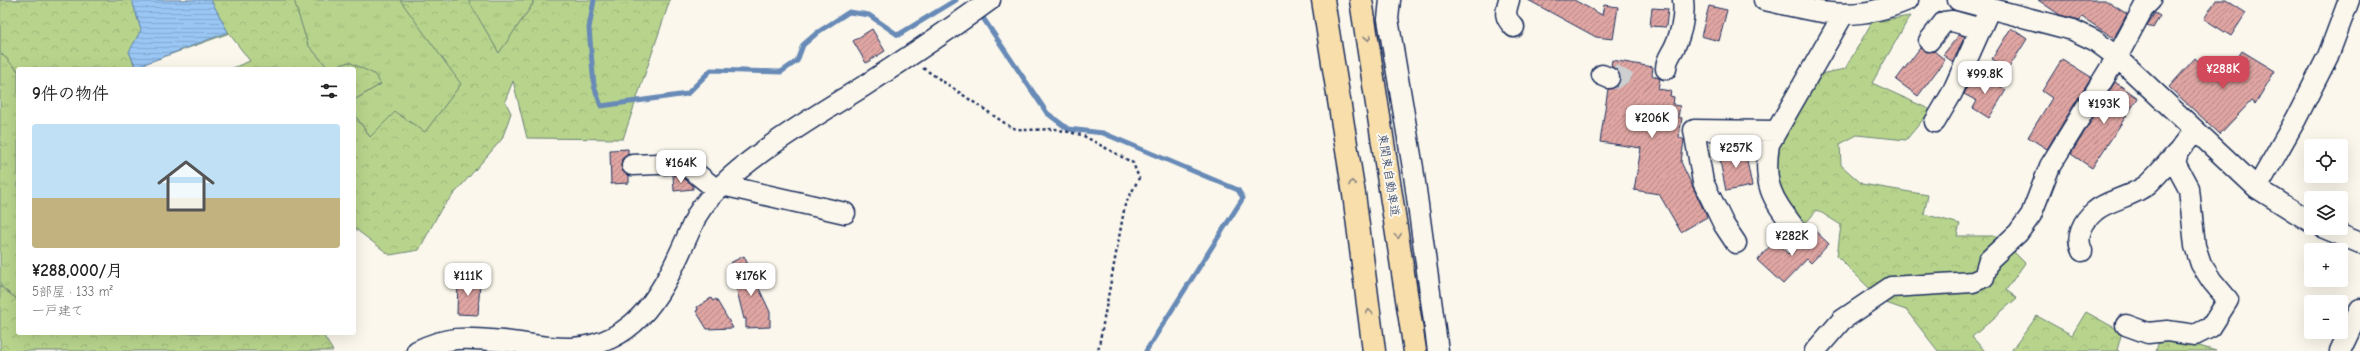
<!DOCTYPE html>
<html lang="ja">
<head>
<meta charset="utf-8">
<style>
	body { margin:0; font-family:"Comic Neue","Klee One",sans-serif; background:#f2f2f2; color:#222; height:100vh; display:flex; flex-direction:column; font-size:15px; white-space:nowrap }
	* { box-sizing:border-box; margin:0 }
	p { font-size:13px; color:#767676 }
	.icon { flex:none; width:22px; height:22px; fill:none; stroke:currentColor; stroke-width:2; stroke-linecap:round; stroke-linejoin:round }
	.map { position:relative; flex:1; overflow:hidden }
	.drawer { position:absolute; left:16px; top:67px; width:340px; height:268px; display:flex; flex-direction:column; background:#fff; border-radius:4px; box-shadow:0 4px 16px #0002 }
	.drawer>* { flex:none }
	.controls { position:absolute; left:2304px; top:139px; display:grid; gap:8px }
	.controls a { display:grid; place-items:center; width:44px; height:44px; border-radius:4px; background:#fff; box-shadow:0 4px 16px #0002; font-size:20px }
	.price { position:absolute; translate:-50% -34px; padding:0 9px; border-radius:8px; background:#fff; color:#222; font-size:13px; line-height:26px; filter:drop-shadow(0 1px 2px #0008) }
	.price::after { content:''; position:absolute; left:50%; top:24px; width:12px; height:9px; margin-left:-6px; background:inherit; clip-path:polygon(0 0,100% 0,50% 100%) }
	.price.selected { background:#d1495b; color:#fff }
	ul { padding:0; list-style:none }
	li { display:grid; align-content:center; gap:8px; height:212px; padding:0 16px }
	li span { display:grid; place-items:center; height:124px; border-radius:4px; color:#555 }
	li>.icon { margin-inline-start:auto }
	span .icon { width:72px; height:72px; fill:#fffc; stroke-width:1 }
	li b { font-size:17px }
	h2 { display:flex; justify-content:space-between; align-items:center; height:48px; padding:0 16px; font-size:17px }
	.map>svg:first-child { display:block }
	.grass { fill:url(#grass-tufts); stroke:#6a8275 }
	.forest { fill:url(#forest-crowns); stroke:#6a8275 }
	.water { fill:url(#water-rules); stroke:#678ab7 }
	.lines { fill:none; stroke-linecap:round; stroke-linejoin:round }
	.stream { stroke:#678ab7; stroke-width:5 }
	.building { fill:url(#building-hatch); stroke:#1b2f5e }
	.minor-tunnel { stroke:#cecfd0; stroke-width:20; stroke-dasharray:20 10; stroke-linecap:butt }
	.minor-casing { stroke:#1b2f5e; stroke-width:23 }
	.highway-casing { stroke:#1b2f5e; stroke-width:25 }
	.path { stroke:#1b2f5e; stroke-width:2.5; stroke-dasharray:3 3; stroke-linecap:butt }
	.minor { stroke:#fbf7ec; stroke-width:20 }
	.highway { stroke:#f8deab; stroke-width:22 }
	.oneway { stroke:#8a8684 }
	.labels { text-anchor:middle; stroke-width:4; stroke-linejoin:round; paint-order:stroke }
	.street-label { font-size:12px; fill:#1b2f5e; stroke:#fbf7ec }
</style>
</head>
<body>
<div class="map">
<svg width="2360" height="351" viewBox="0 0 2360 351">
	<defs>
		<pattern id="grass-tufts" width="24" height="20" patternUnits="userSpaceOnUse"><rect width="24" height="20" fill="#b8d48c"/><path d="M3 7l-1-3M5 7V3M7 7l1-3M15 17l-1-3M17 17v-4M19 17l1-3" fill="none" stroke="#9eb67b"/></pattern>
		<pattern id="forest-crowns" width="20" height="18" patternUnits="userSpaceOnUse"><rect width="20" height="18" fill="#b8d48c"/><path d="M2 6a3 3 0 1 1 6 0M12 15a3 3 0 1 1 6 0" fill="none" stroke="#9eb67b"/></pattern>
		<pattern id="water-rules" width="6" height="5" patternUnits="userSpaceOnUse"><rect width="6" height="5" fill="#99c6f3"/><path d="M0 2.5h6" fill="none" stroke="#83aad3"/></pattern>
		<pattern id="building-hatch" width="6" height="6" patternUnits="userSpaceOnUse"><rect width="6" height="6" fill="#dfa5a2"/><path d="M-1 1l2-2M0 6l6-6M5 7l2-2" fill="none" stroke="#b48787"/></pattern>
	</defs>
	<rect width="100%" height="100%" fill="#fbf7ec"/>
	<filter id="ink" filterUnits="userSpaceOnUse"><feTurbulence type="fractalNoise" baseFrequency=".025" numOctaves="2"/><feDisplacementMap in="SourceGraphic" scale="8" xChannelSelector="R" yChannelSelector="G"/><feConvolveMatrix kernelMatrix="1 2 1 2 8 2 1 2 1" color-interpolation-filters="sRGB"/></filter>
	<g filter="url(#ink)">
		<path class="grass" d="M 0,0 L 533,0 L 533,4 L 499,54 L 461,84 L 425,133 L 370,137 L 354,114 L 354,100 L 381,84 L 349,62 L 329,69 L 308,45 L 296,9 L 130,69 L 18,69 L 18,300 L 0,286 Z"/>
		<path class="forest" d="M 0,0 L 132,0 L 141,30 L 129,52 L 136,69 L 18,69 L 18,71 L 0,52 Z
			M 211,0 L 294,0 L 308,45 L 329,69 L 230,69 L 250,61 L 228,32 Z
			M 400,0 L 468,0 L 499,53 L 533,4 L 533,0 L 670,0 L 623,139 L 527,138 L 513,81 L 505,101 L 511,113 L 502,139 L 441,209 L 419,250 L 390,255 L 354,228 L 354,114 L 370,137 L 395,112 L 425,132 L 461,84 Z
			M 1910,16 L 1872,83 L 1931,110 L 1906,140 L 1857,135 L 1840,144 L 1841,165 L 1862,184 L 1928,195 L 1924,214 L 1960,224 L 1957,236 L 1998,236 L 2025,263 L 2006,290 L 2017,298 L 1972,337 L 1985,351 L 1938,351 L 1906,310 L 1883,302 L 1837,256 L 1841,225 L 1817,210 L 1804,225 L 1778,191 L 1776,179 L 1778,137 L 1815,75 L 1845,69 L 1872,22 Z
			M 349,62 L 374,74 L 381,84 L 354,100 L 354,69 L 329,69 Z
			M 0,286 L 18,300 L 18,333 L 322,333 L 333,351 L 0,351 Z
			M 2086,312 L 2122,332 L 2117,350 L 2119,351 L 2011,351 L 2037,316 L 2072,335 Z
			M 2159,341 L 2196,345 L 2216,351 L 2156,351 Z"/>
		<path class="water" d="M 132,0 L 211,0 L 228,32 L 136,67 L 129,52 L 141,30 Z"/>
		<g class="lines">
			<path class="stream" d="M 594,0 L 589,28 L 594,86 L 601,106 L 687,94 L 711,70 L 781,72 L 797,61 L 803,45 L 818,32 L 849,12 L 869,15 L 898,35 L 956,0
				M 979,12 L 1047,113 L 1068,129 L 1103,133 L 1238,190 L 1243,198 L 1146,351"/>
		</g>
		<path class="building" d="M 1528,0 L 1574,0 L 1602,15 L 1604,5 L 1618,7 L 1613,39 L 1596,37 Z
			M 2038,0 L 2105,0 L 2127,14 L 2114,38 L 2082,17 L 2080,20 L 2060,15 Z
			M 2216,0 L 2226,0 L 2246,13 L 2231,36 L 2204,19 Z
			M 1709,6 L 1727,10 L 1719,41 L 1701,36 Z
			M 1652,8 L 1668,9 L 1666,27 L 1650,26 Z
			M 2155,13 L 2160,16 L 2153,28 L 2147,25 Z
			M 2011,28 L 2027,39 L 2008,69 L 1992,59 Z
			M 872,29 L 885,51 L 866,63 L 853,41 Z
			M 1959,35 L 1965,36 L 1953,62 L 1943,55 Z
			M 1920,48 L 1927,52 L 1934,51 L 1945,60 L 1918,96 L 1896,80 Z
			M 2242,51 L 2275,71 L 2255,104 L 2251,101 L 2220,134 L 2169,87 L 2195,58 L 2222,83 Z
			M 2062,59 L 2091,77 L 2047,149 L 2028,137 L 2052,98 L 2042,91 Z
			M 1612,60 L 1653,67 L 1652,75 L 1660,79 L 1658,89 L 1671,91 L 1670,96 L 1674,97 L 1673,105 L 1680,106 L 1678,117 L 1682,118 L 1679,137 L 1684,140 L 1681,162 L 1707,217 L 1681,232 L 1659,194 L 1634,190 L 1641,148 L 1600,142 L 1608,89 L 1616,87 L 1620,82 L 1618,71 L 1611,66 Z
			M 1972,76 L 1988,84 L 1990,80 L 2006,90 L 1989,118 L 1973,108 L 1977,101 L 1964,94 Z
			M 2115,82 L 2138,98 L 2092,168 L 2071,154 Z
			M 1729,142 L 1743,142 L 1743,156 L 1746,156 L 1752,186 L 1726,191 L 1720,161 L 1730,159 Z
			M 628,149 L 628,155 L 622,159 L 621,165 L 623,171 L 629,176 L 629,183 L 611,184 L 610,150 Z
			M 673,175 L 679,175 L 693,185 L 693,189 L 674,191 Z
			M 1812,228 L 1829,244 L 1811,263 L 1807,259 L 1783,284 L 1757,260 L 1775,241 L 1788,254 L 1796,245 L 1806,243 Z
			M 744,256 L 770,312 L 770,327 L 746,328 L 746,318 L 744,319 L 736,287 L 741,286 L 730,263 Z
			M 458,280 L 480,281 L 478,315 L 457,314 Z
			M 711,298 L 713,301 L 716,299 L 733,328 L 707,329 L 696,311 L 698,310 L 697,307 Z"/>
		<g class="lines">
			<path class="minor-tunnel" d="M 1609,78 L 1614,79 L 1621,75 L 1628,63"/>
			<defs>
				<path id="minor" d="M 1390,0 L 1388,19 L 1413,168 L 1438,351
					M 1509,0 C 1505,13 1504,17 1514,27
					M 1764,0 C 1821,12 1851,24 1908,0
					M 1958,0 L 2073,30 L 2094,40 L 2117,57 L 2257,188 L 2311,222
					M 1929,41 L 1944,22 L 1952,21 L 1981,29
					M 1666,69 C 1666,59 1671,55 1675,46 C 1682,31 1685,17 1683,0
					M 1602,75 L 1609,78
					M 1935,122 L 1952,93 L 1990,8
					M 632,165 L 683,163 L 717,190
					M 722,185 L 845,213
					M 2257,188 L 2296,119 L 2328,56 L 2349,0
					M 2324,228 L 2360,243
					M 1799,234 C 1774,200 1762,189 1769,144 L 1843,15
					M 1736,243 L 1724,225 L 1703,182 L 1694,130 L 1776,131
					M 2082,251 C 2075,236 2083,221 2095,211 C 2107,200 2133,197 2148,184 C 2159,174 2168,162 2178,152
					M 2126,325 L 2148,333 L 2167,331 L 2195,335 L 2211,327 L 2228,300 L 2212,281 L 2201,264 L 2195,246 L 2189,189 L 2175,163 L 2178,152 L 2195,130
					M 417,351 C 449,335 468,338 503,341 C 525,343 550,349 572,348 C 648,343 670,273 697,215 C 726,167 816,116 864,86 C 907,58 949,30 990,0
					M 1815,351 L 1842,320 L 1891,287 L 1973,282 L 1984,277 L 1989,260 L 2018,233 L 2031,215 L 2050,166 L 2117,57 L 2144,7 L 2151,0
					M 2340,351 L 2360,309"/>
				<path id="highway" d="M 1323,0 L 1354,194 L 1374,351
					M 1361,0 L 1415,351"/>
			</defs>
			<use href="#minor" class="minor-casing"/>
			<use href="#highway" class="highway-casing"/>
			<path class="path" d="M 923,68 L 1012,128 L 1026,130 L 1055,129 L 1082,135 L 1133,163 L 1139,178 L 1125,205 L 1098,351"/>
			<use href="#minor" class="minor"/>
			<use href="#highway" class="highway"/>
		</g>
		<defs><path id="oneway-chevron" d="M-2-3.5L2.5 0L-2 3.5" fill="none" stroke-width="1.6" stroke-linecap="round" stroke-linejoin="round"/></defs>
		<g class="oneway">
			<use href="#oneway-chevron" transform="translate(1368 38) rotate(80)"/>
			<use href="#oneway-chevron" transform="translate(1352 183) rotate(-99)"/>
			<use href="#oneway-chevron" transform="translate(1398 236) rotate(82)"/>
			<use href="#oneway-chevron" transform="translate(1369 312) rotate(-97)"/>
		</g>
	</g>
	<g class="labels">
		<g class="street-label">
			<text transform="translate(1389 175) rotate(81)" y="4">東関東自動車道</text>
		</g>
	</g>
</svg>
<div class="controls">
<a><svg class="icon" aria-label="locate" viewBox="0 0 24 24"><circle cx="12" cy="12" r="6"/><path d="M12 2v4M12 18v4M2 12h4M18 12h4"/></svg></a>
<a><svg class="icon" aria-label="layers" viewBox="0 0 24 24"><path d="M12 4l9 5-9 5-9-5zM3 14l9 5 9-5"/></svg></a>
<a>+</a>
<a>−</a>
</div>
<b class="price selected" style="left:2223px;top:90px">¥288K</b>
<b class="price" style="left:1985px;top:95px">¥99.8K</b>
<b class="price" style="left:2104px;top:125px">¥193K</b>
<b class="price" style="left:1652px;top:139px">¥206K</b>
<b class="price" style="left:1736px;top:169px">¥257K</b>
<b class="price" style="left:681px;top:184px">¥164K</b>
<b class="price" style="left:1792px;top:257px">¥282K</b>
<b class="price" style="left:468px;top:297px">¥111K</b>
<b class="price" style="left:751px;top:297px">¥176K</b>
<section class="drawer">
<h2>9件の物件<svg class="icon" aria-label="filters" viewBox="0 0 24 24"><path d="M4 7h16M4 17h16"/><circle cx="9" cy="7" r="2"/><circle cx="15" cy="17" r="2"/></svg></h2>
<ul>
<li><span style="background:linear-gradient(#bfe0f5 60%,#c2b280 0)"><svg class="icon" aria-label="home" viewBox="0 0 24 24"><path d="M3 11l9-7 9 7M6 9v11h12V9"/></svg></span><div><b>¥288,000/月</b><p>5部屋 · 133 m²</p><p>一戸建て</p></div></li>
</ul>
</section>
</div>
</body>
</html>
